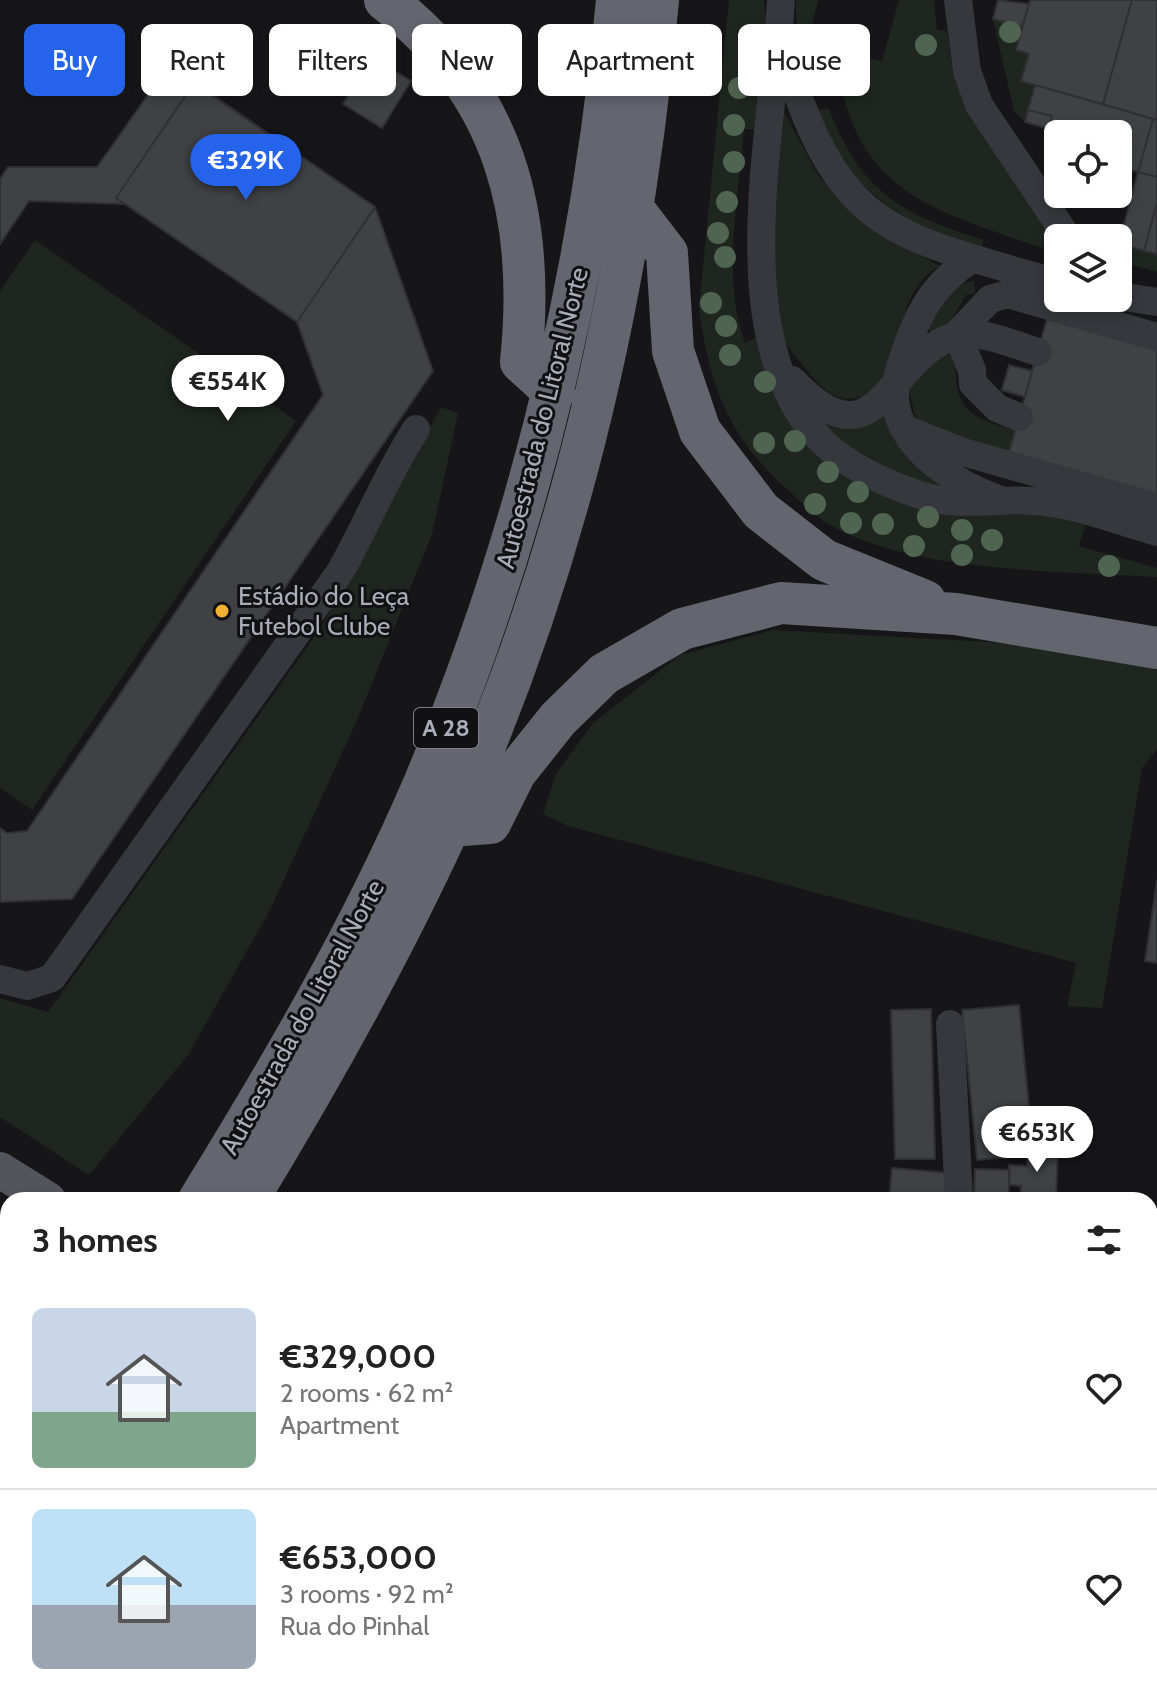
<!DOCTYPE html>
<html lang="en">
<head>
<meta charset="utf-8">
<style>
	body { margin:0; font-family:Cabin,sans-serif; background:#f6f6f6; color:#222; height:100vh; display:flex; flex-direction:column; font-size:30px; white-space:nowrap }
	* { box-sizing:border-box; margin:0 }
	p { font-size:26px; color:#767676 }
	.icon { flex:none; width:44px; height:44px; fill:none; stroke:currentColor; stroke-width:2; stroke-linecap:round; stroke-linejoin:round }
	.map { position:relative; flex:1; overflow:hidden }
	.details { position:absolute; left:0px; top:1192px; width:1158px; height:514px; display:flex; flex-direction:column; background:#fff; border-radius:24px 24px 0 0; box-shadow:0 4px 12px #0003 }
	.details>* { flex:none }
	.top-card { position:absolute; left:24px; top:24px; width:1110px; height:72px; display:flex; gap:16px }
	.controls { position:absolute; left:1044px; top:120px; display:grid; gap:16px }
	.controls a { display:grid; place-items:center; width:88px; height:88px; border-radius:12px; background:#fff; box-shadow:0 4px 12px #0003; font-size:40px }
	.price { position:absolute; translate:-50% -68px; padding:0 18px; border-radius:28px; background:#fff; color:#222; font-size:26px; line-height:52px; filter:drop-shadow(0 2px 4px #0008) }
	.price::after { content:''; position:absolute; left:50%; top:48px; width:24px; height:18px; margin-left:-12px; background:inherit; clip-path:polygon(0 0,100% 0,50% 100%) }
	.price.current { background:#2563eb; color:#fff }
	ul { padding:0; list-style:none }
	li { display:flex; align-items:center; gap:24px; height:200px; padding:0 32px }
	li+li { border-top:2px solid #e0e0e0 }
	li span { display:grid; place-items:center; flex:none; width:224px; height:160px; border-radius:12px; color:#555 }
	li>.icon { margin-inline-start:auto }
	span .icon { width:96px; height:96px; fill:#fffc; stroke-width:1 }
	li b { font-size:34px }
	h2 { display:flex; justify-content:space-between; align-items:center; height:96px; padding:0 32px; font-size:34px }
	.pill { padding:0 28px; border-radius:12px; background:#fff; box-shadow:0 4px 12px #0003; font-size:28px; line-height:72px }
	.pill.current { background:#2563eb; color:#fff }
	.map>svg:first-child { display:block }
	.green { fill:#1e261f }
	.building { fill:#404145; stroke:#303034; stroke-width:2 }
	.lines { fill:none; stroke-linecap:round; stroke-linejoin:round }
	.minor { stroke:#37383d; stroke-width:28 }
	.major { stroke:#53555c; stroke-width:36 }
	.highway { stroke:#63666e; stroke-width:42 }
	.tree { fill:#506452 }
	.poi-dot { fill:#f2b134; stroke:#111113; stroke-width:3 }
	.labels { text-anchor:middle; stroke-width:6; stroke-linejoin:round; paint-order:stroke }
	.shield { fill:#111113; stroke:#7b7e86; stroke-width:2 }
	.shield-label { font-size:24px; font-weight:bold; fill:#a8adb8 }
	.street-label { font-size:26px; fill:#a8adb8; stroke:#111113 }
	.poi-label { font-size:26px; fill:#a8adb8; stroke:#111113; text-anchor:start }
</style>
</head>
<body>
<div class="map">
<svg width="1157" height="1705" viewBox="0 0 1157 1705">
	<rect width="100%" height="100%" fill="#161618"/>
	<path class="green" d="M 729,0 L 764,0 L 768,49 L 762,130 L 744,129 C 739,198 721,278 745,343 L 761,335 L 801,433 L 968,515 L 1045,515 L 1086,523 L 1079,546 L 1157,568 L 1157,577 C 1063,571 895,573 818,517 C 807,509 797,498 786,488 C 727,435 709,385 699,307 Z
		M 796,0 L 818,0 L 808,42 L 882,61 L 899,0 L 934,0 L 937,30 L 947,31 L 953,73 L 967,109 L 1049,234 L 1042,248 C 951,215 868,200 843,93 L 806,94 L 797,63 Z
		M 993,19 L 1022,27 L 1016,50 L 1029,54 L 1021,81 L 1035,85 L 1025,122 L 1014,111 Z
		M 813,109 L 829,109 C 861,193 903,215 984,240 L 981,248 L 900,218 L 851,174 Z
		M 784,112 L 818,175 L 843,205 L 868,227 L 940,266 C 893,291 908,351 878,387 C 868,399 846,402 833,395 C 821,388 811,376 803,365 C 793,353 780,339 776,324 C 759,269 778,171 784,112 Z
		M 35,240 L 296,421 L 32,810 L 0,788 L 0,291 Z
		M 1118,243 L 1157,254 L 1157,272 L 1118,261 Z
		M 974,281 L 975,294 L 966,295 L 950,322 L 930,332 C 929,308 951,285 974,281 Z
		M 946,353 L 956,358 C 953,409 969,418 1015,430 L 1009,452 L 927,428 L 915,417 L 909,389 L 914,375 Z
		M 441,407 L 458,413 L 432,534 L 358,718 L 270,910 L 188,1055 L 89,1175 L 0,1117 L 0,998 L 48,1012 L 322,626 Z
		M 883,414 L 888,414 L 940,479 L 941,492 L 852,455 L 818,418 L 868,424 Z
		M 773,630 L 1007,643 L 1157,668 L 1157,749 L 1142,768 L 1102,1008 L 1067,1006 L 1076,963 L 568,826 L 543,814 L 556,774 L 593,723 L 680,655 Z
		M 1157,1549 L 1157,1705 L 1054,1705 L 1059,1698 L 1150,1698 L 1150,1559 Z"/>
	<path class="building" d="M 998,0 L 1029,4 L 1022,27 L 993,19 Z
		M 1030,0 L 1132,0 L 1103,104 L 1021,81 L 1029,54 L 1016,50 Z
		M 1132,0 L 1157,0 L 1157,120 L 1103,104 Z
		M 372,57 L 411,81 L 382,128 L 343,104 Z
		M 169,65 L 375,207 L 433,371 L 72,899 L 0,902 L 0,828 L 7,833 L 27,831 L 323,395 L 297,322 L 125,204 L 29,201 L 0,244 L 0,179 L 8,167 L 97,167 Z
		M 194,83 L 375,207 L 297,322 L 116,198 Z
		M 1035,85 L 1153,119 L 1138,172 L 1118,166 L 1121,149 L 1118,134 L 1067,134 L 1049,129 L 1052,116 L 1028,110 Z
		M 1028,110 L 1052,116 L 1049,129 L 1025,122 Z
		M 1153,119 L 1157,120 L 1157,177 L 1138,172 Z
		M 1138,172 L 1157,177 L 1157,202 L 1144,251 L 1119,243 Z
		M 1157,202 L 1157,254 L 1144,251 Z
		M 1047,319 L 1157,350 L 1157,495 L 1009,452 Z
		M 1009,365 L 1032,371 L 1025,397 L 1002,390 Z
		M 1157,880 L 1157,963 L 1145,961 Z
		M 1019,1005 L 1029,1107 L 1020,1108 L 1025,1156 L 977,1160 L 962,1010 Z
		M 931,1009 L 935,1159 L 895,1159 L 891,1010 Z
		M 1028,1144 L 1058,1145 L 1056,1200 L 1020,1200 L 1021,1186 L 1009,1185 L 1009,1165 L 1027,1166 Z
		M 892,1168 L 949,1173 L 946,1200 L 889,1200 Z
		M 975,1169 L 1010,1170 L 1008,1200 L 974,1200 Z
		M 141,1698 L 173,1698 L 169,1705 L 152,1705 Z
		M 173,1698 L 196,1698 L 208,1705 L 169,1705 Z
		M 358,1698 L 447,1698 L 442,1705 L 369,1705 Z
		M 447,1698 L 550,1698 L 545,1705 L 442,1705 Z
		M 550,1698 L 643,1698 L 638,1705 L 545,1705 Z"/>
	<g class="lines">
		<path class="minor" d="M 781,0 C 774,127 724,331 816,435 C 842,464 884,483 920,495 C 959,508 994,498 1034,501 C 1075,503 1117,521 1157,532
			M 958,0 L 967,71 L 979,105 L 1068,238
			M 783,50 C 838,233 889,234 1058,283
			M 971,259 C 938,282 923,303 909,341 C 902,361 892,385 896,407 C 906,453 957,484 998,499
			M 1118,296 L 1157,302
			M 792,380 C 879,471 885,359 954,336 C 977,328 1015,345 1038,352
			M 1019,417 L 997,408 L 973,384 L 972,370 L 957,334 L 990,299 L 1008,294 L 1157,337
			M 910,431 L 963,452 L 1157,507
			M 0,979 L 27,986 L 52,978 L 340,572 C 367,524 386,476 416,429
			M 950,1024 L 959,1200
			M 256,1698 L 267,1705
			M 47,1705 L 51,1698
			M 827,1705 L 832,1698"/>
		<path class="major" d="M 0,1170 L 48,1200
			M 1150,1442 L 1157,1436"/>
		<path class="highway" d="M 385,0 C 506,92 536,217 521,362 L 554,392
			M 634,210 L 667,253 L 673,351 L 700,431 L 761,511 L 824,560 L 925,601
			M 449,826 L 490,823 L 515,773 L 558,719 L 604,674 L 682,629 L 781,603 L 956,614 L 1157,648
			M 199,1200 C 281,1067 361,930 423,786 C 529,535 592,271 617,0
			M 247,1200 C 335,1056 418,906 483,750 C 581,511 635,257 658,0
			M 0,1507 L 8,1495
			M 0,1587 L 8,1574"/>
	</g>
	<g class="tree">
		<circle cx="1010" cy="32" r="11"/>
		<circle cx="926" cy="45" r="11"/>
		<circle cx="739" cy="88" r="11"/>
		<circle cx="734" cy="125" r="11"/>
		<circle cx="734" cy="162" r="11"/>
		<circle cx="727" cy="202" r="11"/>
		<circle cx="718" cy="233" r="11"/>
		<circle cx="725" cy="257" r="11"/>
		<circle cx="711" cy="303" r="11"/>
		<circle cx="726" cy="326" r="11"/>
		<circle cx="730" cy="355" r="11"/>
		<circle cx="765" cy="382" r="11"/>
		<circle cx="795" cy="441" r="11"/>
		<circle cx="764" cy="443" r="11"/>
		<circle cx="828" cy="472" r="11"/>
		<circle cx="858" cy="492" r="11"/>
		<circle cx="815" cy="504" r="11"/>
		<circle cx="928" cy="517" r="11"/>
		<circle cx="851" cy="523" r="11"/>
		<circle cx="883" cy="524" r="11"/>
		<circle cx="962" cy="530" r="11"/>
		<circle cx="992" cy="540" r="11"/>
		<circle cx="914" cy="546" r="11"/>
		<circle cx="962" cy="555" r="11"/>
		<circle cx="1109" cy="566" r="11"/>
	</g>
	<circle class="poi-dot" cx="222" cy="611" r="8"/>
	<g class="labels">
		<rect class="shield" x="414" y="708" width="64" height="40" rx="6"/>
		<g class="shield-label">
			<text x="446" y="736">A 28</text>
		</g>
		<g class="street-label">
			<text transform="translate(542 418) rotate(-76)" y="9">Autoestrada do Litoral Norte</text>
			<text transform="translate(302 1017) rotate(-61)" y="9">Autoestrada do Litoral Norte</text>
		</g>
		<g class="poi-label">
			<text x="238" y="605">Estádio do Leça<tspan x="238" dy="30">Futebol Clube</tspan></text>
		</g>
	</g>
</svg>
<div class="controls">
<a><svg class="icon" aria-label="locate" viewBox="0 0 24 24"><circle cx="12" cy="12" r="6"/><path d="M12 2v4M12 18v4M2 12h4M18 12h4"/></svg></a>
<a><svg class="icon" aria-label="layers" viewBox="0 0 24 24"><path d="M12 4l9 5-9 5-9-5zM3 14l9 5 9-5"/></svg></a>
</div>
<b class="price current" style="left:246px;top:202px">€329K</b>
<b class="price" style="left:228px;top:423px">€554K</b>
<b class="price" style="left:1037px;top:1174px">€653K</b>
<div class="top-card">
<a class="pill current">Buy</a>
<a class="pill">Rent</a>
<a class="pill">Filters</a>
<a class="pill">New</a>
<a class="pill">Apartment</a>
<a class="pill">House</a>
</div>
<section class="details">
<h2>3 homes<svg class="icon" aria-label="filters" viewBox="0 0 24 24"><path d="M4 7h16M4 17h16"/><circle cx="9" cy="7" r="2"/><circle cx="15" cy="17" r="2"/></svg></h2>
<ul>
<li><span style="background:linear-gradient(#c9d6e8 65%,#7fa58c 0)"><svg class="icon" aria-label="home" viewBox="0 0 24 24"><path d="M3 11l9-7 9 7M6 9v11h12V9"/></svg></span><div><b>€329,000</b><p>2 rooms · 62 m²</p><p>Apartment</p></div><svg class="icon" aria-label="heart" viewBox="0 0 24 24"><path d="M12 20l-8-8c-3-5 5-10 8-4 3-6 11-1 8 4z"/></svg></li>
<li><span style="background:linear-gradient(#bfe0f5 60%,#9aa5b1 0)"><svg class="icon" aria-label="home" viewBox="0 0 24 24"><path d="M3 11l9-7 9 7M6 9v11h12V9"/></svg></span><div><b>€653,000</b><p>3 rooms · 92 m²</p><p>Rua do Pinhal</p></div><svg class="icon" aria-label="heart" viewBox="0 0 24 24"><path d="M12 20l-8-8c-3-5 5-10 8-4 3-6 11-1 8 4z"/></svg></li>
</ul>
</section>
</div>
</body>
</html>
